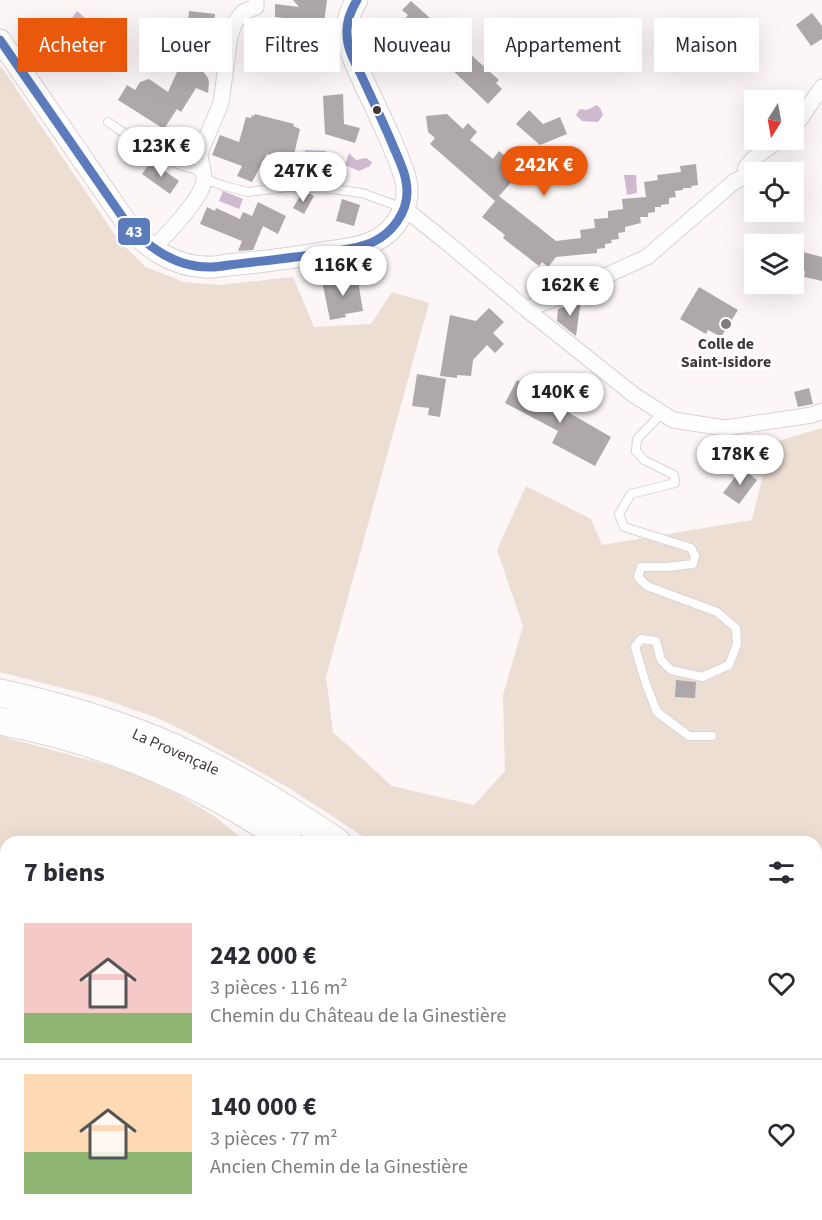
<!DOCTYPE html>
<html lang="fr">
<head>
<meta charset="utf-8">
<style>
	body { margin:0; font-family:"Source Sans 3",sans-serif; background:#f2f2f3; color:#2b2b33; height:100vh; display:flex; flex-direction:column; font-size:22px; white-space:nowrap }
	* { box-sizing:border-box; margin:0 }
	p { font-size:20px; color:#7c7c81 }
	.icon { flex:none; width:33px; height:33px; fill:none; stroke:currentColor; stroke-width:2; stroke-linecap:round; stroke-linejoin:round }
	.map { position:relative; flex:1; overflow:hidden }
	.side { position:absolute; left:0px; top:836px; width:822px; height:386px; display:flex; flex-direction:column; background:#fff; border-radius:18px 18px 0 0; box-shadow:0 6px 24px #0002 }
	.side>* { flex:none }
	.banner { position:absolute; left:18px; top:18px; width:786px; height:54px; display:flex; gap:12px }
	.needle { width:39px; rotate:191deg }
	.fabs { position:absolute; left:744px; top:90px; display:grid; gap:12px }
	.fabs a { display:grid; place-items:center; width:60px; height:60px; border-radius:0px; background:#fff; box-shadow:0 6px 24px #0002; font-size:30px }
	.price { position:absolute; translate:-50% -51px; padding:0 14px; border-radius:21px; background:#fff; color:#222; font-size:20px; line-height:39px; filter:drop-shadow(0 2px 3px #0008) }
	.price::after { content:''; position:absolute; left:50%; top:36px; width:18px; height:14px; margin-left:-9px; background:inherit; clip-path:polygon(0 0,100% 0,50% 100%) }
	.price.active { background:#ea580c; color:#fff }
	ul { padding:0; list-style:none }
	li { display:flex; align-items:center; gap:18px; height:150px; padding:0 24px }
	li+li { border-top:2px solid #e1e1e2 }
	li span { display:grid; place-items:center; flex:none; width:168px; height:120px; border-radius:0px; color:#555 }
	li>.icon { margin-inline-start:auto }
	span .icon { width:72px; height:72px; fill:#fffc; stroke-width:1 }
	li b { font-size:26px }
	h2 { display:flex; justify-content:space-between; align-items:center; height:72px; padding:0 24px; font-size:26px }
	.pill { padding:0 21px; border-radius:0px; background:#fff; box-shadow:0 6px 24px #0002; font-size:21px; line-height:54px }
	.pill.active { background:#ea580c; color:#fff }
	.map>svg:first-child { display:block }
	.green { fill:#ecded3 }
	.water { fill:#ceb9d0 }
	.building { fill:#aea8aa }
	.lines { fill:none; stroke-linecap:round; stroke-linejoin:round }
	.lane-casing { stroke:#dbd3d3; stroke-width:10 }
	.street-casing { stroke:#dbd3d3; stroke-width:17 }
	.secondary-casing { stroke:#dbd3d3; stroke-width:23 }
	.highway-casing { stroke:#dbd3d3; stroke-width:29 }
	.lane { stroke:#fffefe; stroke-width:8 }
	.street { stroke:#fffefe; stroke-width:15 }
	.secondary { stroke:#fffefe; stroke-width:21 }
	.highway { stroke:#fffefe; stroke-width:27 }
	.bus-1-casing { stroke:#fff; stroke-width:14 }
	.bus-1 { stroke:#5b7bbc; stroke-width:9 }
	.bus-dot { fill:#423839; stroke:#fff; stroke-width:2 }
	.poi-dot { fill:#837a7b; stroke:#fff; stroke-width:2 }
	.labels { text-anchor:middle; stroke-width:6; stroke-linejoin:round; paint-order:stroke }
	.poi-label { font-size:16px; font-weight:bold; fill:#423839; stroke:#fff }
	.street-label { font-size:16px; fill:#423839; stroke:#fff }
	.line-badge { stroke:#fff; stroke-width:2 }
	.badge-label { font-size:16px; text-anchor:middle; font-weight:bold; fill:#fff }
</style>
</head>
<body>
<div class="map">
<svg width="822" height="1220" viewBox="0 0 822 1220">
	<rect width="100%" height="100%" fill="#fcf6f6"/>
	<path class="green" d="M 0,65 L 119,241 L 146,267 L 184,282 L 220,285 L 293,277 L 314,327 L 371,324 L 392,292 L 429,303 L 326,677 L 333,732 L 392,786 L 474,805 L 505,771 L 503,695 L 523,626 L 497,550 L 526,486 L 591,519 L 602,545 L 752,520 L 771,443 L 822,428 L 822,1122 L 816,1120 L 816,842 L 370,841 L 289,788 L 189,733 L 157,718 L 101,698 L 0,672 Z
		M 0,736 L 111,766 L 143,778 L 179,795 L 214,816 L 245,841 L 6,842 L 6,949 L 0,946 Z
		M 816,1193 L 822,1195 L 822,1220 L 390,1220 L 384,1215 L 816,1215 Z"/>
	<path class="water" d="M 77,11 L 98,30 L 93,36 L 72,18 Z
		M 327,33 L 330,60 L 322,60 L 314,50 L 312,34 Z
		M 254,43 L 281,46 L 279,58 L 253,54 Z
		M 597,105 L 600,108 L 603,115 L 598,122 L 582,121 L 576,115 L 580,109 L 587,110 Z
		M 305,150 L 326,151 L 324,178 L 303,177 Z
		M 349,153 L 356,160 L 366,158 L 372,162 L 370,166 L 359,171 L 345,165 Z
		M 624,175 L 636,175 L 637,193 L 627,195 Z
		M 223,191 L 243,199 L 239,209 L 219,201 Z"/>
	<path class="building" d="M 293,0 L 327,0 L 324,23 L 275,17 L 275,4 L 299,7 Z
		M 411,1 L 499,80 L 496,83 L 502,89 L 488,104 L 446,64 L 442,69 L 397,28 L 408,15 L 402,10 Z
		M 189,11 L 215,14 L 211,45 L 219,46 L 217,60 L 192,56 L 208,78 L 209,82 L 208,93 L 196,88 L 181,112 L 177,109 L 164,129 L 118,100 L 127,85 L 135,90 L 140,82 L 149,79 L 168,92 L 190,43 L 186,42 Z
		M 812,13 L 822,26 L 822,39 L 811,46 L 796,25 Z
		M 343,94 L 344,124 L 360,128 L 355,143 L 325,134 L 323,96 Z
		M 529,110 L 543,124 L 560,117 L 567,134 L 540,145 L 516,124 Z
		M 255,114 L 294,124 L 293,126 L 300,129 L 292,163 L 267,154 L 252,182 L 237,176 L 242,166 L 212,155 L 220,135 L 239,142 L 246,117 L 251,118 L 252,115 L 254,116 Z
		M 447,114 L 463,129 L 468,123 L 477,132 L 470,140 L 493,159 L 499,151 L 512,162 L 506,168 L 516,177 L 499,196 L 556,241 L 581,238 L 580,230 L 595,228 L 594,219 L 608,218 L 608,211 L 623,209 L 622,199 L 646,197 L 644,182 L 658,180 L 657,175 L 681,172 L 680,166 L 696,164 L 698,185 L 691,186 L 692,188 L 683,188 L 683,190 L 675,191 L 676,197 L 669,198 L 669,204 L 661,205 L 661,207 L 655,207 L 655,212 L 648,213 L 648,217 L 640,217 L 641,223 L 625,227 L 625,232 L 618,233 L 619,239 L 611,240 L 612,243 L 605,244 L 605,248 L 597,249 L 597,253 L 556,257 L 548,267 L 542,262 L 539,266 L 503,238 L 505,235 L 482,217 L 496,200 L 495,201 L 430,144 L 435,138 L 428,132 L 426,116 Z
		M 151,161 L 179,181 L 170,194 L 142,174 Z
		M 301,194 L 311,194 L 314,196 L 304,214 L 293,208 Z
		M 342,199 L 360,205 L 354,226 L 336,221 Z
		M 258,202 L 286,216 L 278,234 L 263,226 L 253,250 L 238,251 L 242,241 L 200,224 L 207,207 L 215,211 L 216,208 L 240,219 L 243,212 L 252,216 Z
		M 803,252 L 822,257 L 822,281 L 804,277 L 805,271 L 799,270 Z
		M 357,275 L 363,311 L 345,314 L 346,317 L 330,320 L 322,281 Z
		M 699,287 L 738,310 L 721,337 L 708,330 L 706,334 L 680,319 Z
		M 581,300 L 576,336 L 557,321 L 558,309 Z
		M 489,308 L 504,322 L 493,333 L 504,344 L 495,353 L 487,345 L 473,360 L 471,376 L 457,375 L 457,378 L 440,376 L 450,315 L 476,321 Z
		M 417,374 L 446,379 L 440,417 L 428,415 L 429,408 L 412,406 Z
		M 517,380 L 529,386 L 530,384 L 542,392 L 540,396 L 611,437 L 595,466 L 552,443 L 558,431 L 505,403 Z
		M 809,388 L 813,404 L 798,407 L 794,392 Z
		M 742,468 L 757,480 L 739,504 L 723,493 Z
		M 676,680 L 696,682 L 695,698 L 675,697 Z"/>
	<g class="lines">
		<defs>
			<path id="lane" d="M 108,122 L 150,151 L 180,165 L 196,170 L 205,179 L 224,186 L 248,192 L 289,187 L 332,189 L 362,193 L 403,208
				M 662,413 L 637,439 L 636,451 L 644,460 L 674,475 L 675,483 L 631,494 L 619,514 L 624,527 L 691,548 L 695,556 L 693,564 L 667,567 L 641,567 L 638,577 L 647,586 L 717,612 L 736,628 L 737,644 L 729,665 L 702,677 L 671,670 L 661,660 L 656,641 L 641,639 L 635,647 L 646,684 L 657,712 L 689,736 L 712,736
				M 0,955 L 6,956
				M 0,1132 L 6,1142
				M 48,1215 L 51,1220
				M 373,1215 L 378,1220"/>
			<path id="street" d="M 794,128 L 822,87
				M 405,209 L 445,241 L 526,309 L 634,395 L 673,420 L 725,428 L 812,415 L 822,411
				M 152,249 C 165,237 202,198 204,181 C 205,172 200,162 200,153 L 221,103 L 230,36 L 235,22 L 243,12 L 256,7 L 256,0
				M 526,309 L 557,298 L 647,257 L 735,181 L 745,177 L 746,167 L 754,158 L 779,140
				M 0,1073 L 6,1084
				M 80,1215 L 83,1220"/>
			<path id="secondary" d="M 0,40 L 128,225 C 147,248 174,266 205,267 C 213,268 221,266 228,265 C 261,262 294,258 327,252 C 343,250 360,248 375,241 C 397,230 411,205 406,181 C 403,168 397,155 392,143 C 384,125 376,107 367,89 C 361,74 352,59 348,43 C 344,29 349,12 357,0"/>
			<path id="highway" d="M 0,693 C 54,705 107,720 158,741 C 221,767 280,804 337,842
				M 0,721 C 103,740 203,782 289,842
				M 816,1139 L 822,1142
				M 816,1163 L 822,1166"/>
		</defs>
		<use href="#lane" class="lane-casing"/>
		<use href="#street" class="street-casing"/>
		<use href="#secondary" class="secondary-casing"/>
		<use href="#highway" class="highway-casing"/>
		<use href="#lane" class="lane"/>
		<use href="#street" class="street"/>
		<use href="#secondary" class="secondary"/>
		<use href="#highway" class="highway"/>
		<defs>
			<path id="bus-1" d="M 0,40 L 128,225 C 150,249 177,268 211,267 C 217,267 223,266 229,265 C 261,261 292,258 324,253 C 340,250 358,249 373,242 C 392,233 407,213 407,192 C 407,176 400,162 394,148 C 384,124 373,101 362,77 C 356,64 347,50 347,34 C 346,22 351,10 357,0"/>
		</defs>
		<use href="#bus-1" class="bus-1-casing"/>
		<use href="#bus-1" class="bus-1"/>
	</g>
	<circle class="bus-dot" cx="377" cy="110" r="5"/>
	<circle class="poi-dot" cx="726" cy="324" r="6"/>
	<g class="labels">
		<g class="poi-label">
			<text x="726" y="349">Colle de<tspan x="726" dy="18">Saint-Isidore</tspan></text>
		</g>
		<g class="street-label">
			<text transform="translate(176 751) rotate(24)" y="6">La Provençale</text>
		</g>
	</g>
	<rect class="line-badge" x="117" y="217" width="34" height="29" rx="6" fill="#5b7bbc"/>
	<g class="badge-label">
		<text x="134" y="237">43</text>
	</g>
</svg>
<div class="fabs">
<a><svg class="needle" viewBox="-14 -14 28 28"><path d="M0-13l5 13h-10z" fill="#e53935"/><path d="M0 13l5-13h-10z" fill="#7c7c81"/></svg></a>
<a><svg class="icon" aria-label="locate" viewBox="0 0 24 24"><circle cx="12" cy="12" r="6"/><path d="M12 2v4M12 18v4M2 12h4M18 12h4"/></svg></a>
<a><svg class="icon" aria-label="layers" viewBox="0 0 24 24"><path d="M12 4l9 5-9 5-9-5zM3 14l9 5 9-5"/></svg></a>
</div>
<b class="price" style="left:161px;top:178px">123K €</b>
<b class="price active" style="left:544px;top:197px">242K €</b>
<b class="price" style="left:303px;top:203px">247K €</b>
<b class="price" style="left:343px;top:297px">116K €</b>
<b class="price" style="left:570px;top:317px">162K €</b>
<b class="price" style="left:560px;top:424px">140K €</b>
<b class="price" style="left:740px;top:486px">178K €</b>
<div class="banner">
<a class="pill active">Acheter</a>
<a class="pill">Louer</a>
<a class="pill">Filtres</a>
<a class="pill">Nouveau</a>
<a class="pill">Appartement</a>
<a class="pill">Maison</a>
</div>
<section class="side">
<h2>7 biens<svg class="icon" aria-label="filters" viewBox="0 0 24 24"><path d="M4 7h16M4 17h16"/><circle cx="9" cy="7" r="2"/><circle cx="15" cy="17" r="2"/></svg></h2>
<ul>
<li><span style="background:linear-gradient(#f6c9c9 75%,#8fb573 0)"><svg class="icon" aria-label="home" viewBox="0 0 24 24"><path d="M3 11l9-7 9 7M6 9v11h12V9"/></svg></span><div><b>242 000 €</b><p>3 pièces · 116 m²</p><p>Chemin du Château de la Ginestière</p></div><svg class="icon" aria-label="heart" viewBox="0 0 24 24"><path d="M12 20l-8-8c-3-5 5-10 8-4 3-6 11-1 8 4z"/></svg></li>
<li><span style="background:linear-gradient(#ffd9b3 65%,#8fb573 0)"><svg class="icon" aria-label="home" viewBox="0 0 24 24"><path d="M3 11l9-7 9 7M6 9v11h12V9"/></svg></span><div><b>140 000 €</b><p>3 pièces · 77 m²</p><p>Ancien Chemin de la Ginestière</p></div><svg class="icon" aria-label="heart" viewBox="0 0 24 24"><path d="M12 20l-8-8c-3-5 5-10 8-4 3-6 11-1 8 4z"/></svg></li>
</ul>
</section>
</div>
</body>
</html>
